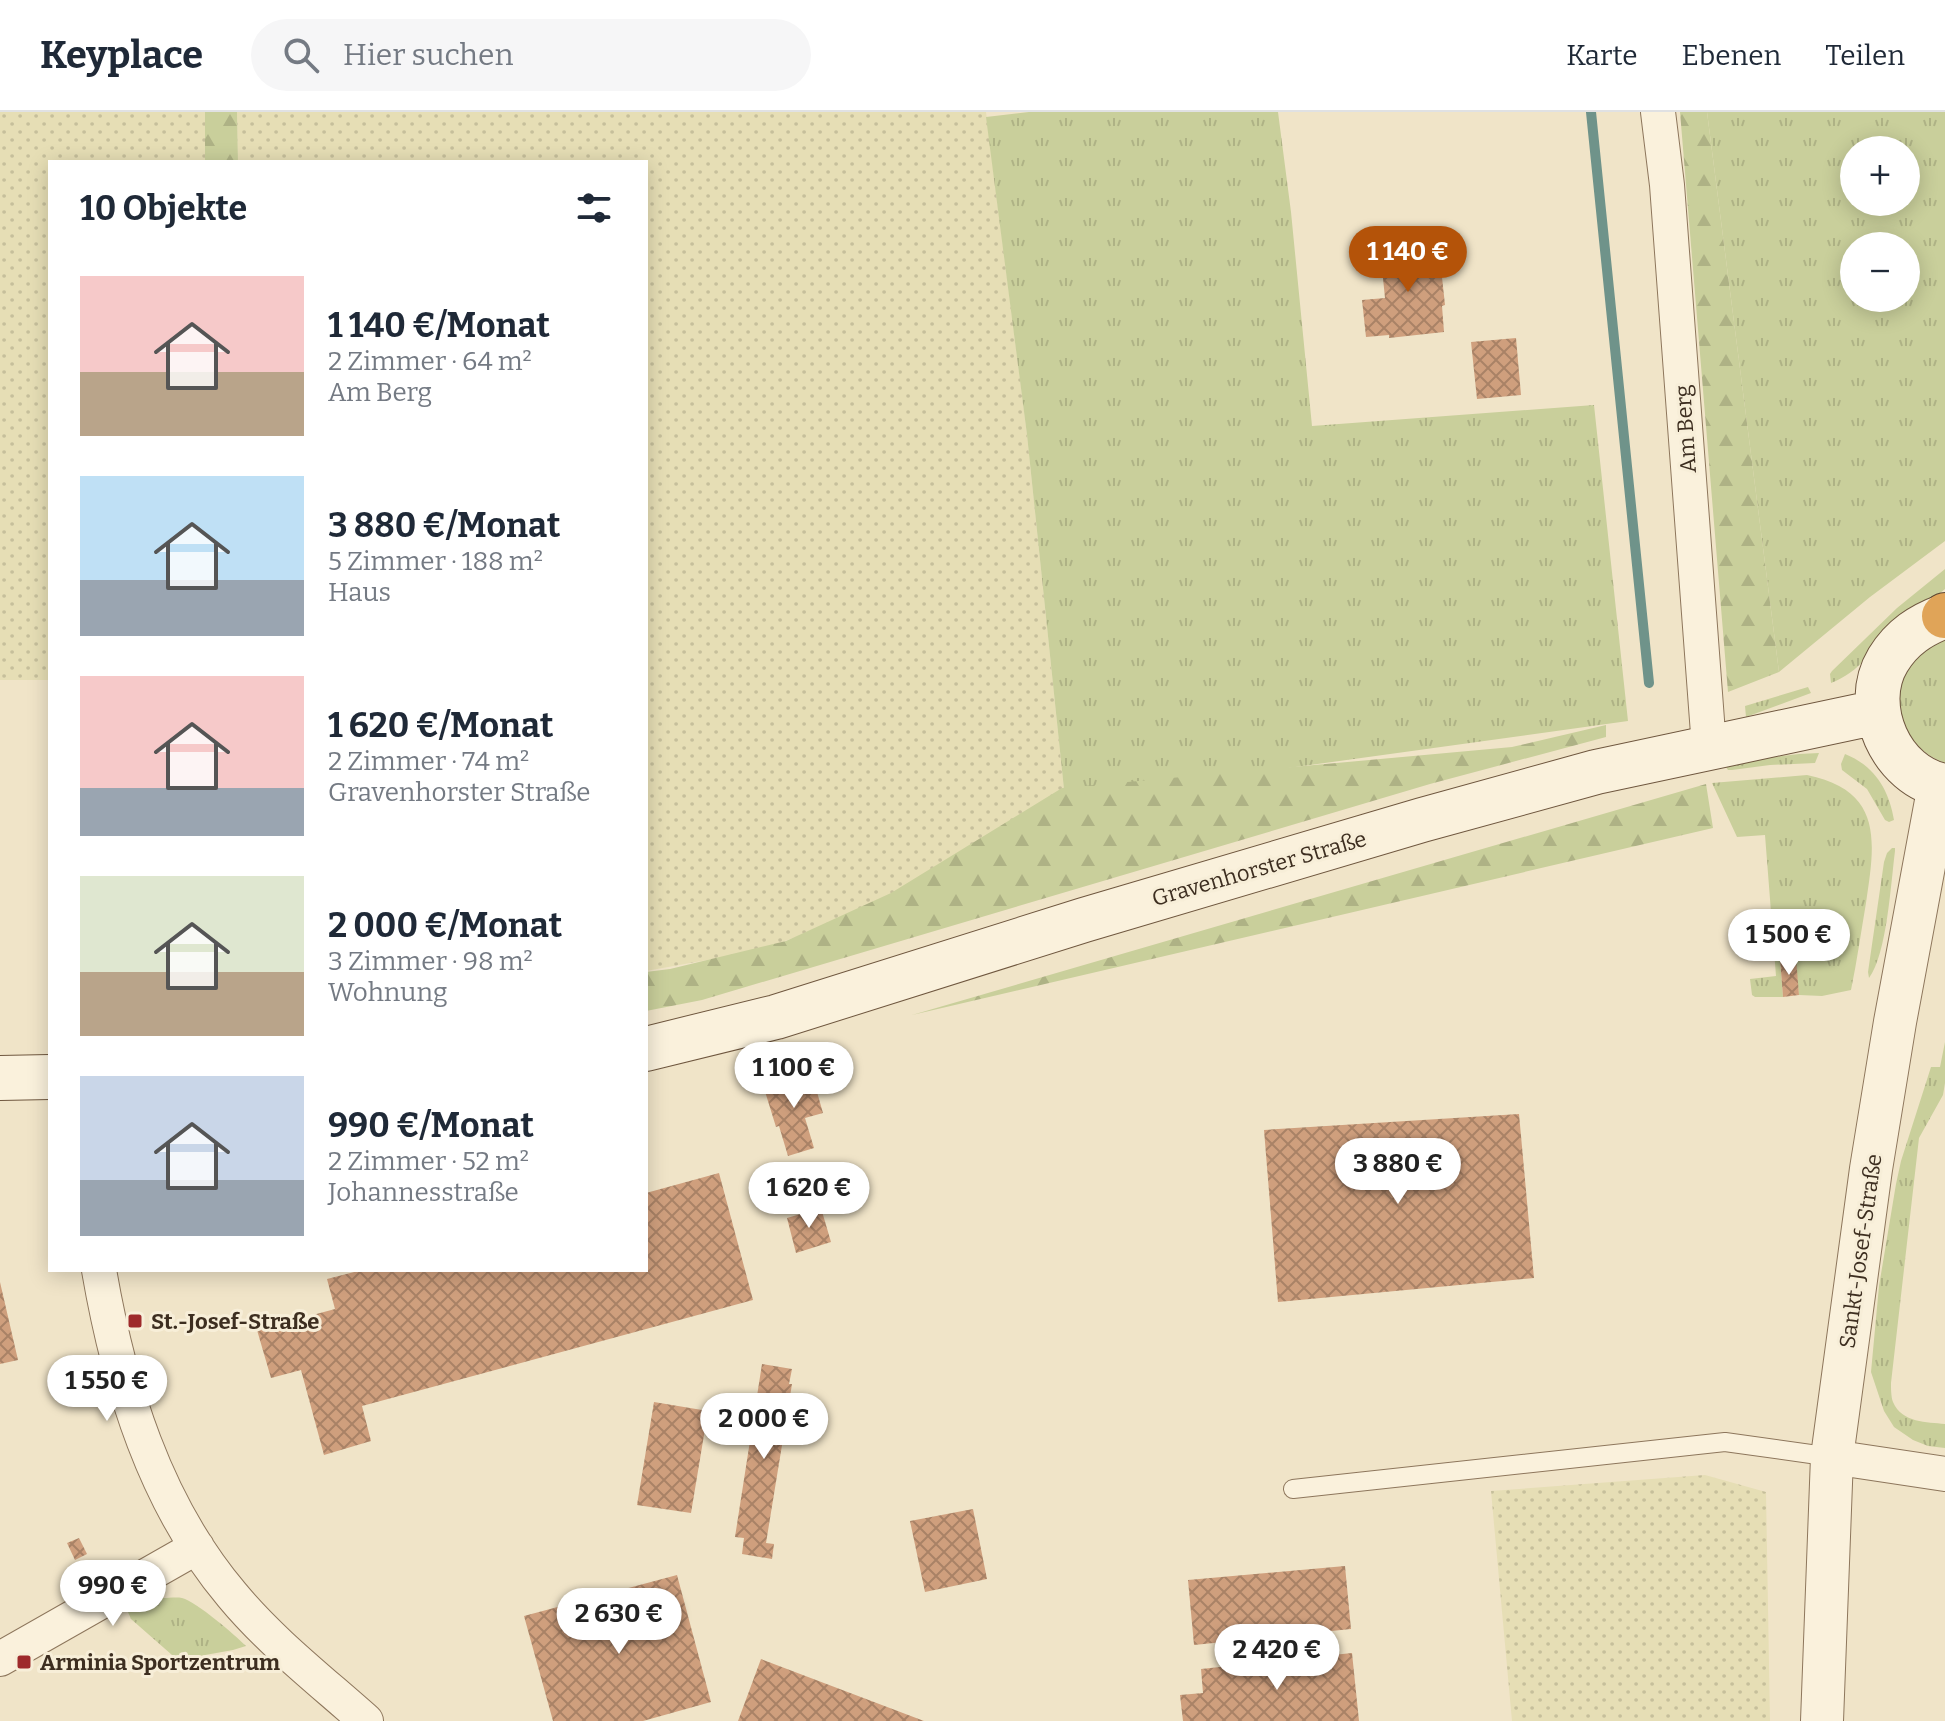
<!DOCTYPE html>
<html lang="de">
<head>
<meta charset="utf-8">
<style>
	body { margin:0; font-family:Bitter,serif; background:#f6f6f7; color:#1f2937; height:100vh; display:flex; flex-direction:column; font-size:30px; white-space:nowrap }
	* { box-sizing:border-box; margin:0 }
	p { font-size:26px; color:#747a83 }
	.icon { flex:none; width:44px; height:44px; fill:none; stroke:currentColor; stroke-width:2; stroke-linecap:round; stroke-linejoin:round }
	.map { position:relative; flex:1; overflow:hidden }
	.panel { position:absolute; left:48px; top:48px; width:600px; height:1112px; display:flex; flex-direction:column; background:#fff; border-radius:0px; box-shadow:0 4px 20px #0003 }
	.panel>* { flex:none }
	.fabs { position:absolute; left:1840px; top:24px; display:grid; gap:16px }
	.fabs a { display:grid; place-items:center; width:80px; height:80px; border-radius:50%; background:#fff; box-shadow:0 4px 20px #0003; font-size:40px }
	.price { position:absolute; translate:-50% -68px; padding:0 18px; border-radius:28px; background:#fff; color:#222; font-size:26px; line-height:52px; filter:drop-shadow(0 2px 4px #0008) }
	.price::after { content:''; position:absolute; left:50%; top:48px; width:24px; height:18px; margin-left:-12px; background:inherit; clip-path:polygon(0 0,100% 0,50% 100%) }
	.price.active { background:#b45309; color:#fff }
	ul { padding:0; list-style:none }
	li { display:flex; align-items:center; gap:24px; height:200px; padding:0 32px }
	li span { display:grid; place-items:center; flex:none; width:224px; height:160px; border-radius:0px; color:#555 }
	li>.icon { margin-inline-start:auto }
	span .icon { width:96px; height:96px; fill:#fffc; stroke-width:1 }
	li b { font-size:34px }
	h2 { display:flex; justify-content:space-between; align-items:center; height:96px; padding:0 32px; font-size:34px }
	header { display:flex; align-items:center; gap:48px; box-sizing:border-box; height:112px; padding:0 40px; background:#fff; border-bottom:2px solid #e0e1e3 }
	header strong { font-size:38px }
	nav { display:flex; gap:44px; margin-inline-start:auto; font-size:28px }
	.search { width:560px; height:72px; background:#f6f6f7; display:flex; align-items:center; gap:20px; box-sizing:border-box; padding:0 28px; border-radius:44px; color:#747a83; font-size:30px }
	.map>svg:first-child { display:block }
	.farmland { fill:url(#farmland-dots) }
	.grass { fill:url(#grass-tufts); fill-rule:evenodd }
	.forest { fill:url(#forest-firs) }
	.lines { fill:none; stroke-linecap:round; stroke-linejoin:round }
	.stream { stroke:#6f938a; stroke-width:10 }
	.building { fill:url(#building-cross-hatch) }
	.service-casing { stroke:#8d765c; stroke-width:20 }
	.minor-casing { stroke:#8d765c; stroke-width:36 }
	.tertiary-casing { stroke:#8d765c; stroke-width:44 }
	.secondary-casing { stroke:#6f573f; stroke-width:46 }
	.motorway-casing { stroke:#5b4430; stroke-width:46 }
	.service { stroke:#faf1dc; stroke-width:18 }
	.minor { stroke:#faf1dc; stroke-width:34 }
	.tertiary { stroke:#faf1dc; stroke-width:42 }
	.secondary { stroke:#faf1dc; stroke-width:44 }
	.motorway { stroke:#e0a458; stroke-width:44 }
	.poi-dot { fill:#9e2a2b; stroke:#f7eed8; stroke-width:3 }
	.labels { text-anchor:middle; stroke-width:6; stroke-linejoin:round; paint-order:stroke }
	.street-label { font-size:22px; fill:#3d2e20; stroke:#f7eed8 }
	.poi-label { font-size:22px; font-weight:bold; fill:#3d2e20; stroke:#f7eed8; text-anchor:start }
</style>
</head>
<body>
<header>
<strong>Keyplace</strong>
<div class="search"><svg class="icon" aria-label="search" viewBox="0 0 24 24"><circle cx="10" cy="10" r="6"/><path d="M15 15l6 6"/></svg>Hier suchen</div>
<nav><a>Karte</a><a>Ebenen</a><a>Teilen</a></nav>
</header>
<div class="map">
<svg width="1945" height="1609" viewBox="0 0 1945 1609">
	<defs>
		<pattern id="farmland-dots" width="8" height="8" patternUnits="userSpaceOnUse" patternTransform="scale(2)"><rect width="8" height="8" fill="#e6deb5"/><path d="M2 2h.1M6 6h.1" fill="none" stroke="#c6bf9b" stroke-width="1.8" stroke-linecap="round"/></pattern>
		<pattern id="grass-tufts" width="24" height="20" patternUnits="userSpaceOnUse" patternTransform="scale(2)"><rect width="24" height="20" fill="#c9cf9b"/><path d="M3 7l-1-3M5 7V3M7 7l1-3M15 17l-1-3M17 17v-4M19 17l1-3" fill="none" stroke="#aeb285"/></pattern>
		<pattern id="forest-firs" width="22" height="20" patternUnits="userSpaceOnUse" patternTransform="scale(2)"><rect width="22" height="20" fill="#c9cf9b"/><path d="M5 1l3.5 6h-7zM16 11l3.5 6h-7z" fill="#aeb285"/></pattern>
		<pattern id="building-cross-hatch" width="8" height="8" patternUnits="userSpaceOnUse" patternTransform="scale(2)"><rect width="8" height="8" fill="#cf9f7d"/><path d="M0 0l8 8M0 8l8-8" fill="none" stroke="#a98266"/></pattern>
	</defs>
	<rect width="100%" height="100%" fill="#f0e4c8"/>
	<path class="farmland" d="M 0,0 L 205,0 L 205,50 L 50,50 L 50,568 L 0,568 Z
		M 237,0 L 986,0 L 1027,323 L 1065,687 L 884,793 L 757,839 L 646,859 L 646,50 L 238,50 Z
		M 1705,1363 L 1766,1380 L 1770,1609 L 1512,1609 L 1491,1379 Z"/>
	<path class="grass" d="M 1029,0 L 1278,0 L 1291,100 L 1312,314 L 1594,293 L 1628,609 L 1065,687 L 1027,323 L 986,5 Z
		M 1707,0 L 1945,0 L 1945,429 L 1870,485 L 1779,560 ZM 1854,38 L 1906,38 L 1906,90 L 1854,90 ZM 1854,134 L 1906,134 L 1906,186 L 1854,186 Z
		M 1945,457 L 1945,477 C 1926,493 1900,500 1882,519 C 1875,526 1872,537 1866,546 C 1857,557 1844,566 1831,571 L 1830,562 L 1832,559 L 1897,496 Z
		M 1945,526 L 1945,651 C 1894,633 1881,566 1927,534 C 1932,531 1939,529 1945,526 Z
		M 1808,575 L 1811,581 L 1746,605 L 1745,594 Z
		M 1819,641 L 1815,651 L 1770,653 L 1732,658 L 1728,658 L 1723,651 L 1799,642 Z
		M 1845,642 C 1875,654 1889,678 1894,708 L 1889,710 L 1885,708 L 1867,677 L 1842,658 L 1841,652 Z
		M 1807,663 C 1884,679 1875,730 1866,791 C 1861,820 1857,849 1851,878 L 1822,884 L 1799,883 L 1795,846 L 1780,848 L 1783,885 L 1755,885 L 1752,883 L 1750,867 L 1776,864 L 1765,723 L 1737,725 L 1712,671 Z
		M 1892,736 L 1895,736 L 1895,739 C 1891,770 1887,842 1869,866 L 1868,860 L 1884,750 L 1887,741 Z
		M 1945,930 L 1945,971 L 1943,983 L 1919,1026 L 1891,1271 C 1891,1276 1891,1285 1893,1290 C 1902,1311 1927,1310 1945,1312 L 1945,1336 L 1928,1334 L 1913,1328 L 1894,1315 L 1884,1299 L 1871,1260 L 1879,1174 L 1896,1072 L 1901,1049 L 1931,955 L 1940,955 Z
		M 162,1486 C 168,1486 177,1485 182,1486 C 197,1490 235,1523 246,1534 L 233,1538 L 183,1547 L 172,1543 L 131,1507 L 128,1500 Z"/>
	<path class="forest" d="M 205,0 L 237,0 L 238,50 L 205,50 Z
		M 1680,0 L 1707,0 L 1779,560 L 1728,580 Z
		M 1606,613 L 1606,625 L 1430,672 L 702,888 L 646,899 L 646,860 L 670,857 L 786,829 L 891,781 L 1062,676 L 1512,635 Z
		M 1706,672 L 1713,716 L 912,903 Z"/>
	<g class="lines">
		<path class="stream" d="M 1591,0 L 1649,571"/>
	</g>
	<path class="building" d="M 1435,130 L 1438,156 L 1441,156 L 1445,193 L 1442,194 L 1444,220 L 1389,226 L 1389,223 L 1366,225 L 1362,188 L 1385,186 L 1380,136 Z
		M 1516,226 L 1521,283 L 1477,287 L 1471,230 Z
		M 1796,846 L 1799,883 L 1783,885 L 1780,847 Z
		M 811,959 L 823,1001 L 805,1006 L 814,1036 L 788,1044 L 779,1014 L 776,1015 L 763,973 Z
		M 1519,1002 L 1534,1166 L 1278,1190 L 1264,1018 Z
		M 719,1061 L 753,1188 L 362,1294 L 371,1329 L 324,1343 L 301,1258 L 271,1266 L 257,1218 L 335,1197 L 327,1167 L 362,1158 L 646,1158 L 646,1081 Z
		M 821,1096 L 831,1130 L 796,1141 L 787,1106 Z
		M 0,1170 L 18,1248 L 0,1252 Z
		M 762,1252 L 792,1257 L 789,1272 L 792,1272 L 766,1431 L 774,1432 L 772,1447 L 742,1442 L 744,1426 L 735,1425 Z
		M 654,1290 L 708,1299 L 691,1401 L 637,1393 Z
		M 973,1397 L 987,1467 L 925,1480 L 910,1409 Z
		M 79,1426 L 87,1442 L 75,1448 L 67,1431 Z
		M 1345,1454 L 1351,1517 L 1194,1533 L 1188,1468 Z
		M 677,1463 L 711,1590 L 643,1609 L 553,1609 L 524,1504 Z
		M 1352,1541 L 1359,1609 L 1183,1609 L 1180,1583 L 1203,1581 L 1201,1557 Z
		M 761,1547 L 924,1609 L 738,1609 Z"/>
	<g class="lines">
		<defs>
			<path id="service" d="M 1293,1377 L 1725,1330 L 1832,1345"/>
			<path id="minor" d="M 1658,0 L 1667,73 L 1709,635
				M 99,1158 C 119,1274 155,1392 232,1483 C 271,1530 320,1568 366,1609
				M 1832,1345 L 1945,1362
				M 0,1547 L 197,1435"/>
			<path id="tertiary" d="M 1822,1609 L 1832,1345 L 1871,1057 L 1895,910 L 1939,673"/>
			<path id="secondary" d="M 1945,504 C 1921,513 1902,525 1888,548 C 1860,594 1891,665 1945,674
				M 646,937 L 776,905 L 1084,808 L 1422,708 L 1596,660 L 1878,600
				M 0,966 L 50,965"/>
			<path id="motorway" d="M 1944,504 L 1945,503"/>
		</defs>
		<use href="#service" class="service-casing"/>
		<use href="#minor" class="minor-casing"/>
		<use href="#tertiary" class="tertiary-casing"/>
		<use href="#secondary" class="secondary-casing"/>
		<use href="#motorway" class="motorway-casing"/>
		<use href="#service" class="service"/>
		<use href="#minor" class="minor"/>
		<use href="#tertiary" class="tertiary"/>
		<use href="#secondary" class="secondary"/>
		<use href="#motorway" class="motorway"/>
	</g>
	<g class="poi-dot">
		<rect x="127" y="1201" width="16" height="16" rx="4"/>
		<rect x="16" y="1542" width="16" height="16" rx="4"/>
	</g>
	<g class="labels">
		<g class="street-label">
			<text transform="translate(1685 317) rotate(-94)" y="8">Am Berg</text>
			<text transform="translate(1259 756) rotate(-16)" y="8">Gravenhorster Straße</text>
			<text transform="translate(1860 1139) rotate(-82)" y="8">Sankt-Josef-Straße</text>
		</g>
		<g class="poi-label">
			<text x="151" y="1217">St.-Josef-Straße</text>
			<text x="40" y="1558">Arminia Sportzentrum</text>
		</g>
	</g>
</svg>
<div class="fabs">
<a>+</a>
<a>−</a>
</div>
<b class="price active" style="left:1408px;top:182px">1 140 €</b>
<b class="price" style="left:1789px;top:865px">1 500 €</b>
<b class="price" style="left:794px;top:998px">1 100 €</b>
<b class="price" style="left:1398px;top:1094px">3 880 €</b>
<b class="price" style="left:809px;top:1118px">1 620 €</b>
<b class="price" style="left:107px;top:1311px">1 550 €</b>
<b class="price" style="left:764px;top:1349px">2 000 €</b>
<b class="price" style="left:113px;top:1516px">990 €</b>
<b class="price" style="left:619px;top:1544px">2 630 €</b>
<b class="price" style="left:1277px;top:1580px">2 420 €</b>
<section class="panel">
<h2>10 Objekte<svg class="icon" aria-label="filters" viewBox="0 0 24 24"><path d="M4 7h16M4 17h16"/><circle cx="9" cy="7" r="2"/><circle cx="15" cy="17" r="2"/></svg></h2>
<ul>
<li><span style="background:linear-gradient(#f6c9c9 60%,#b9a48a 0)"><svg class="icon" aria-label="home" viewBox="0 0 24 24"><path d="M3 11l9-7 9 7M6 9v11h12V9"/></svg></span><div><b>1 140 €/Monat</b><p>2 Zimmer · 64 m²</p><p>Am Berg</p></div></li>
<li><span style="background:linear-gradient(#bfe0f5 65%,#9aa5b1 0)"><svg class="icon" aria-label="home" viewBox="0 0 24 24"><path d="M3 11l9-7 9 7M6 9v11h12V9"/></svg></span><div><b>3 880 €/Monat</b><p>5 Zimmer · 188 m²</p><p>Haus</p></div></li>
<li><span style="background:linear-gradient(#f6c9c9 70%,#9aa5b1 0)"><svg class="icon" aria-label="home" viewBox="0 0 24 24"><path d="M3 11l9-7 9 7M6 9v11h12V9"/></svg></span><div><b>1 620 €/Monat</b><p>2 Zimmer · 74 m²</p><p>Gravenhorster Straße</p></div></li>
<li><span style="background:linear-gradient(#dfe7d0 60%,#b9a48a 0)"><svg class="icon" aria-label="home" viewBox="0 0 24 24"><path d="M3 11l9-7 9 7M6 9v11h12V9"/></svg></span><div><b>2 000 €/Monat</b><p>3 Zimmer · 98 m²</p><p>Wohnung</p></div></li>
<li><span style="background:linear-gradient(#c9d6e8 65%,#9aa5b1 0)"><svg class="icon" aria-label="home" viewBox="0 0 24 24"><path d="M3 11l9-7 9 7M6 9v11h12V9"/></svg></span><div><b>990 €/Monat</b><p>2 Zimmer · 52 m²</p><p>Johannesstraße</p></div></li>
</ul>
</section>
</div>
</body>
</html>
